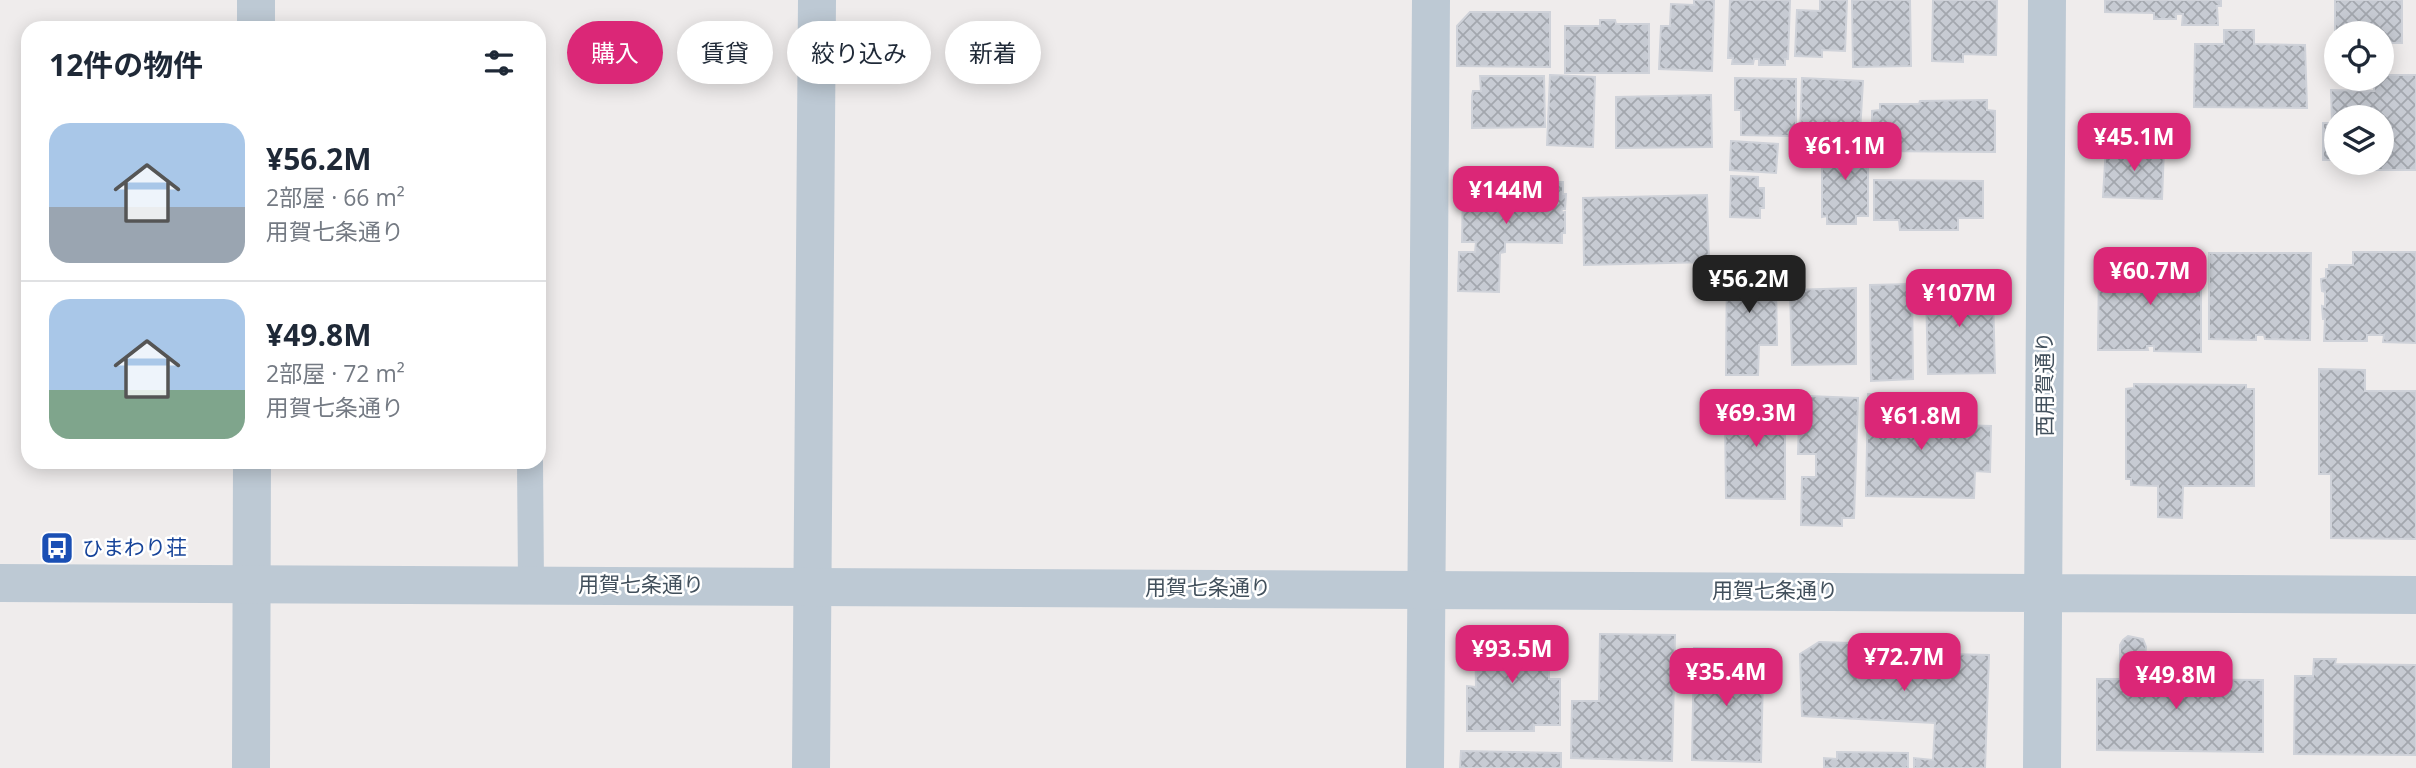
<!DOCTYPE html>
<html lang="ja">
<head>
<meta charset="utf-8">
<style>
	body { margin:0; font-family:"Open Sans","Noto Sans JP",sans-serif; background:#f2f2f3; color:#1f2937; height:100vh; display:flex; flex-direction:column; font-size:26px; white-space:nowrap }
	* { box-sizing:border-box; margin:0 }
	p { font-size:23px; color:#747a83 }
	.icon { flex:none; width:38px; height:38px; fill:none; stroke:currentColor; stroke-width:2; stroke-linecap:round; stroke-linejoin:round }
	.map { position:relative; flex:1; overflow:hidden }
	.side { position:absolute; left:21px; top:21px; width:525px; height:448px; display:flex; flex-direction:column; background:#fff; border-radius:21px; box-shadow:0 4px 18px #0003 }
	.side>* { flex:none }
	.top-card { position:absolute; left:567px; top:21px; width:665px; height:63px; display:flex; gap:14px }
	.controls { position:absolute; left:2324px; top:21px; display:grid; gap:14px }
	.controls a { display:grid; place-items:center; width:70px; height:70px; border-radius:50%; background:#fff; box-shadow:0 4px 18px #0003; font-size:35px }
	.price { position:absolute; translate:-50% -60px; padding:0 16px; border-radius:14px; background:#db2777; color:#fff; font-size:23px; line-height:46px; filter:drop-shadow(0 2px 4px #0008) }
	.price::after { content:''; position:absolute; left:50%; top:42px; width:21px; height:16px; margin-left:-10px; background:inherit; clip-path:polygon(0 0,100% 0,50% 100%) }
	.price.active { background:#222; color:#fff }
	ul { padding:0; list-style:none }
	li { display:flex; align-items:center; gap:21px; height:175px; padding:0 28px }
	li+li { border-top:2px solid #e0e1e3 }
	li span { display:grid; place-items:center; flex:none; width:196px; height:140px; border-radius:21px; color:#555 }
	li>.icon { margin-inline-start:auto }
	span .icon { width:84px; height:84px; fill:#fffc; stroke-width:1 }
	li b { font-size:30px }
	h2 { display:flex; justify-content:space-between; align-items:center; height:84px; padding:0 28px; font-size:30px }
	.pill { padding:0 24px; border-radius:32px; background:#fff; box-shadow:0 4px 18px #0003; font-size:24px; line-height:63px }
	.pill.active { background:#db2777; color:#fff }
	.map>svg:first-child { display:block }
	.building { fill:url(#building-cross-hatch); stroke:#cfd2d9; stroke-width:2 }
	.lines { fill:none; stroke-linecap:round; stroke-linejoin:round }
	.service { stroke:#bdc9d4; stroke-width:26 }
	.minor { stroke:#bdc9d4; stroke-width:38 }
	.tertiary { stroke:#bdc9d4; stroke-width:38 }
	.labels { text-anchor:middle; stroke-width:5; stroke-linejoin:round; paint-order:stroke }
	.street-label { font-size:21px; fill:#42505c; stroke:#fff }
	.transit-label { font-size:21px; fill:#164399; stroke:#fff; text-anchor:start }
</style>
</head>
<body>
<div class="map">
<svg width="2416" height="768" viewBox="0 0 2416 768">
	<defs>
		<pattern id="building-cross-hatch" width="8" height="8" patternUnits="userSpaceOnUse" patternTransform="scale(1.75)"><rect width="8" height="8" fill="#c7cbd3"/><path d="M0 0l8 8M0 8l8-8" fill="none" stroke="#a3a7ae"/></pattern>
	</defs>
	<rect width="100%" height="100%" fill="#efecec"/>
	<path class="building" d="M 1694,0 L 1714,0 L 1712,71 L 1659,69 L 1661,26 L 1670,26 L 1671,4 L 1694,5 Z
		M 1730,0 L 1790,0 L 1788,59 L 1785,59 L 1785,65 L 1759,65 L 1759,59 L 1754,59 L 1753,64 L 1732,64 L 1733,58 L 1728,58 Z
		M 1820,0 L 1847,0 L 1845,51 L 1822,50 L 1822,57 L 1795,56 L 1797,10 L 1820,11 Z
		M 1852,0 L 1910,0 L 1911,66 L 1853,67 Z
		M 1933,0 L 1997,0 L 1996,55 L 1963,54 L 1963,62 L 1932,61 Z
		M 2105,0 L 2221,0 L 2221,6 L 2217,6 L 2218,25 L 2182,25 L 2183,14 L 2176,14 L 2176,19 L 2154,19 L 2154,13 L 2105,12 Z
		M 2335,0 L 2402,0 L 2402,43 L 2382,43 L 2382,33 L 2336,33 L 2335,42 Z
		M 1470,12 L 1550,12 L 1550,67 L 1457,66 L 1457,26 Z
		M 1600,20 L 1615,20 L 1616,24 L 1649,24 L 1649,73 L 1565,73 L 1565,26 L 1600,26 Z
		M 2224,30 L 2254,30 L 2254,44 L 2305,45 L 2307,108 L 2194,107 L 2195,44 L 2224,44 Z
		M 1550,75 L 1595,77 L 1593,147 L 1547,145 Z
		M 2382,75 L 2416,75 L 2416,170 L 2366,170 L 2365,163 L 2382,163 L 2382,117 L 2336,117 L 2336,160 L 2323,160 L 2323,123 L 2332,123 L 2331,90 L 2374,91 L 2374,79 L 2382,79 Z
		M 1480,76 L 1544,76 L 1545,127 L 1472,128 L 1472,96 L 1473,91 L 1481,91 Z
		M 1735,78 L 1796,79 L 1796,136 L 1741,135 L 1741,110 L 1735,110 Z
		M 1802,78 L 1863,81 L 1860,133 L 1821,132 L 1821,136 L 1800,135 Z
		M 1711,95 L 1712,147 L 1616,148 L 1616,97 Z
		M 1987,100 L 1987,110 L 1995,111 L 1995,152 L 1872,151 L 1872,111 L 1880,110 L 1880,104 L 1919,104 L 1920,101 Z
		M 1731,141 L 1778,144 L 1776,173 L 1730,170 Z
		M 1822,142 L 1868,143 L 1868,216 L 1856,216 L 1856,224 L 1827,224 L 1827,216 L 1822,217 Z
		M 2106,146 L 2164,149 L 2162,199 L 2103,197 Z
		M 1731,176 L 1758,177 L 1758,188 L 1764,188 L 1764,208 L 1760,208 L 1760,218 L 1730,217 Z
		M 1874,180 L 1983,181 L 1983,218 L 1958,218 L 1958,230 L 1900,230 L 1899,220 L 1874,220 Z
		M 1481,181 L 1563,182 L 1563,194 L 1566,194 L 1565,209 L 1562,209 L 1561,213 L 1565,212 L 1565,233 L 1562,233 L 1562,243 L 1505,242 L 1505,252 L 1500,253 L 1499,292 L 1458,291 L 1459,252 L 1475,252 L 1476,242 L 1462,242 L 1463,187 L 1481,187 Z
		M 1707,195 L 1709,262 L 1584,265 L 1583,198 Z
		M 2353,252 L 2416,252 L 2416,343 L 2383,342 L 2384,335 L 2367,335 L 2367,341 L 2324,341 L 2325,319 L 2323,319 L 2322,306 L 2325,307 L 2325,292 L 2322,291 L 2321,279 L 2326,278 L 2326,269 L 2329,269 L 2329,265 L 2353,265 Z
		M 2209,253 L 2311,253 L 2310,340 L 2265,339 L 2264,335 L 2256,335 L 2256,340 L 2209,339 Z
		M 1727,258 L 1762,258 L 1762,282 L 1776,282 L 1777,345 L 1759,345 L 1758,375 L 1726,375 Z
		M 2099,264 L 2201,264 L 2201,352 L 2154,351 L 2154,346 L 2147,346 L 2148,350 L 2098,350 Z
		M 1922,275 L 1943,275 L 1943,290 L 1987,290 L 1987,295 L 1993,295 L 1995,373 L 1928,374 L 1926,291 L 1922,291 Z
		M 1912,284 L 1913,379 L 1871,381 L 1870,285 Z
		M 1856,288 L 1856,364 L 1792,365 L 1790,290 Z
		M 2319,369 L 2365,370 L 2365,391 L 2416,391 L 2416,539 L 2331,538 L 2331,474 L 2319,474 Z
		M 2134,384 L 2246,385 L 2246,389 L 2254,389 L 2254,486 L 2183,486 L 2182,518 L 2158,517 L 2158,486 L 2131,485 L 2131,479 L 2126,479 L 2126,389 L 2134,388 Z
		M 1868,394 L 1920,395 L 1920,424 L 1991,426 L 1990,472 L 1975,471 L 1974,498 L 1866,496 Z
		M 1807,396 L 1858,398 L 1854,518 L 1842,518 L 1842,526 L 1801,525 L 1802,477 L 1816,477 L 1816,454 L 1798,454 L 1799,419 L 1807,419 Z
		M 1785,398 L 1785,499 L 1726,498 L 1725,412 L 1730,412 L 1730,399 Z
		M 1475,634 L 1541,634 L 1541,640 L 1549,640 L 1549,679 L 1560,679 L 1560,725 L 1534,725 L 1534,731 L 1467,731 L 1467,686 L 1476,687 Z
		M 1600,634 L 1675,635 L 1672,761 L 1571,758 L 1572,701 L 1599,701 Z
		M 2128,636 L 2143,639 L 2146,647 L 2143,679 L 2263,680 L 2263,752 L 2097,750 L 2097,679 L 2120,679 L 2120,645 L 2123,640 Z
		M 1819,642 L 1945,646 L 1945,654 L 1989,655 L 1985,768 L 1914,768 L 1914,758 L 1933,760 L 1935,723 L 1802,716 L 1800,654 Z
		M 1694,648 L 1741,649 L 1740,674 L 1763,675 L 1761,762 L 1692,760 Z
		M 2314,659 L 2336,659 L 2335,664 L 2416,665 L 2416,755 L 2294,754 L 2295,676 L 2313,676 Z
		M 1461,751 L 1561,753 L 1561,768 L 1460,768 Z
		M 1837,752 L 1908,753 L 1908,768 L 1824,768 L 1824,758 L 1837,759 Z"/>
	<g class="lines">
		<path class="service" d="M 530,462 L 531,585"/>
		<path class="minor" d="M 256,28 L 256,0
			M 251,768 L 252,462
			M 811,768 L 817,0
			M 1425,768 L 1431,0"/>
		<path class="tertiary" d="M 0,583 L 2416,595
			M 2042,768 L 2047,0"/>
	</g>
	<defs>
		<symbol id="bus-square" viewBox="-11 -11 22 22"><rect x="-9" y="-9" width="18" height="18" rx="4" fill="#1a4fb4" stroke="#fff"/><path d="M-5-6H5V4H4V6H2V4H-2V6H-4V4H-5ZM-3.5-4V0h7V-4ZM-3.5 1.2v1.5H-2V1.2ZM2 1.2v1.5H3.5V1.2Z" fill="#fff"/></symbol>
	</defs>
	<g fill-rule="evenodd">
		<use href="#bus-square" x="38" y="529" width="38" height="38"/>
	</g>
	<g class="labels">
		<g class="street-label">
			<text transform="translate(2045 384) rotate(-90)" y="7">西用賀通り</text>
			<text x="641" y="592">用賀七条通り</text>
			<text x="1208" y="595">用賀七条通り</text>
			<text x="1775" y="598">用賀七条通り</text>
		</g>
		<g class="transit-label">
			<text x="82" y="555">ひまわり荘</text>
		</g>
	</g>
</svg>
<div class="controls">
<a><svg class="icon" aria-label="locate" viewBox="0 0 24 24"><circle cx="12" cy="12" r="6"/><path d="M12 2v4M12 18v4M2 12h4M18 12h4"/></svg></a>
<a><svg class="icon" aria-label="layers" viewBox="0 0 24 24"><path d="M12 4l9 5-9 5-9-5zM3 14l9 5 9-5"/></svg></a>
</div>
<b class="price" style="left:2134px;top:173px">¥45.1M</b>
<b class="price" style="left:1845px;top:182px">¥61.1M</b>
<b class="price" style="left:1506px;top:226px">¥144M</b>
<b class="price" style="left:2150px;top:307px">¥60.7M</b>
<b class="price active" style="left:1749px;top:315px">¥56.2M</b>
<b class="price" style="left:1959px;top:329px">¥107M</b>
<b class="price" style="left:1756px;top:449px">¥69.3M</b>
<b class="price" style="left:1921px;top:452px">¥61.8M</b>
<b class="price" style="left:1512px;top:685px">¥93.5M</b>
<b class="price" style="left:1904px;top:693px">¥72.7M</b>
<b class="price" style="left:1726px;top:708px">¥35.4M</b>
<b class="price" style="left:2176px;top:711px">¥49.8M</b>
<div class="top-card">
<a class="pill active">購入</a>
<a class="pill">賃貸</a>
<a class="pill">絞り込み</a>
<a class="pill">新着</a>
</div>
<section class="side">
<h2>12件の物件<svg class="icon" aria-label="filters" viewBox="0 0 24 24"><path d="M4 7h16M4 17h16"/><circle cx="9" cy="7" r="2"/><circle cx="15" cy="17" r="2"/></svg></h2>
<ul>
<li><span style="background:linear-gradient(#a9c7e8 60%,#9aa5b1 0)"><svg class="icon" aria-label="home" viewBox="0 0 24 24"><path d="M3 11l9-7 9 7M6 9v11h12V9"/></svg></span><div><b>¥56.2M</b><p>2部屋 · 66 m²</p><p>用賀七条通り</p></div></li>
<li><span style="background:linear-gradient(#a9c7e8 65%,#7fa58c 0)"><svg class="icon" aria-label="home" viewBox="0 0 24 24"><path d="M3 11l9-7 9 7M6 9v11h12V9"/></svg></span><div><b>¥49.8M</b><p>2部屋 · 72 m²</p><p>用賀七条通り</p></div></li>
</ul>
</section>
</div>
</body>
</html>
